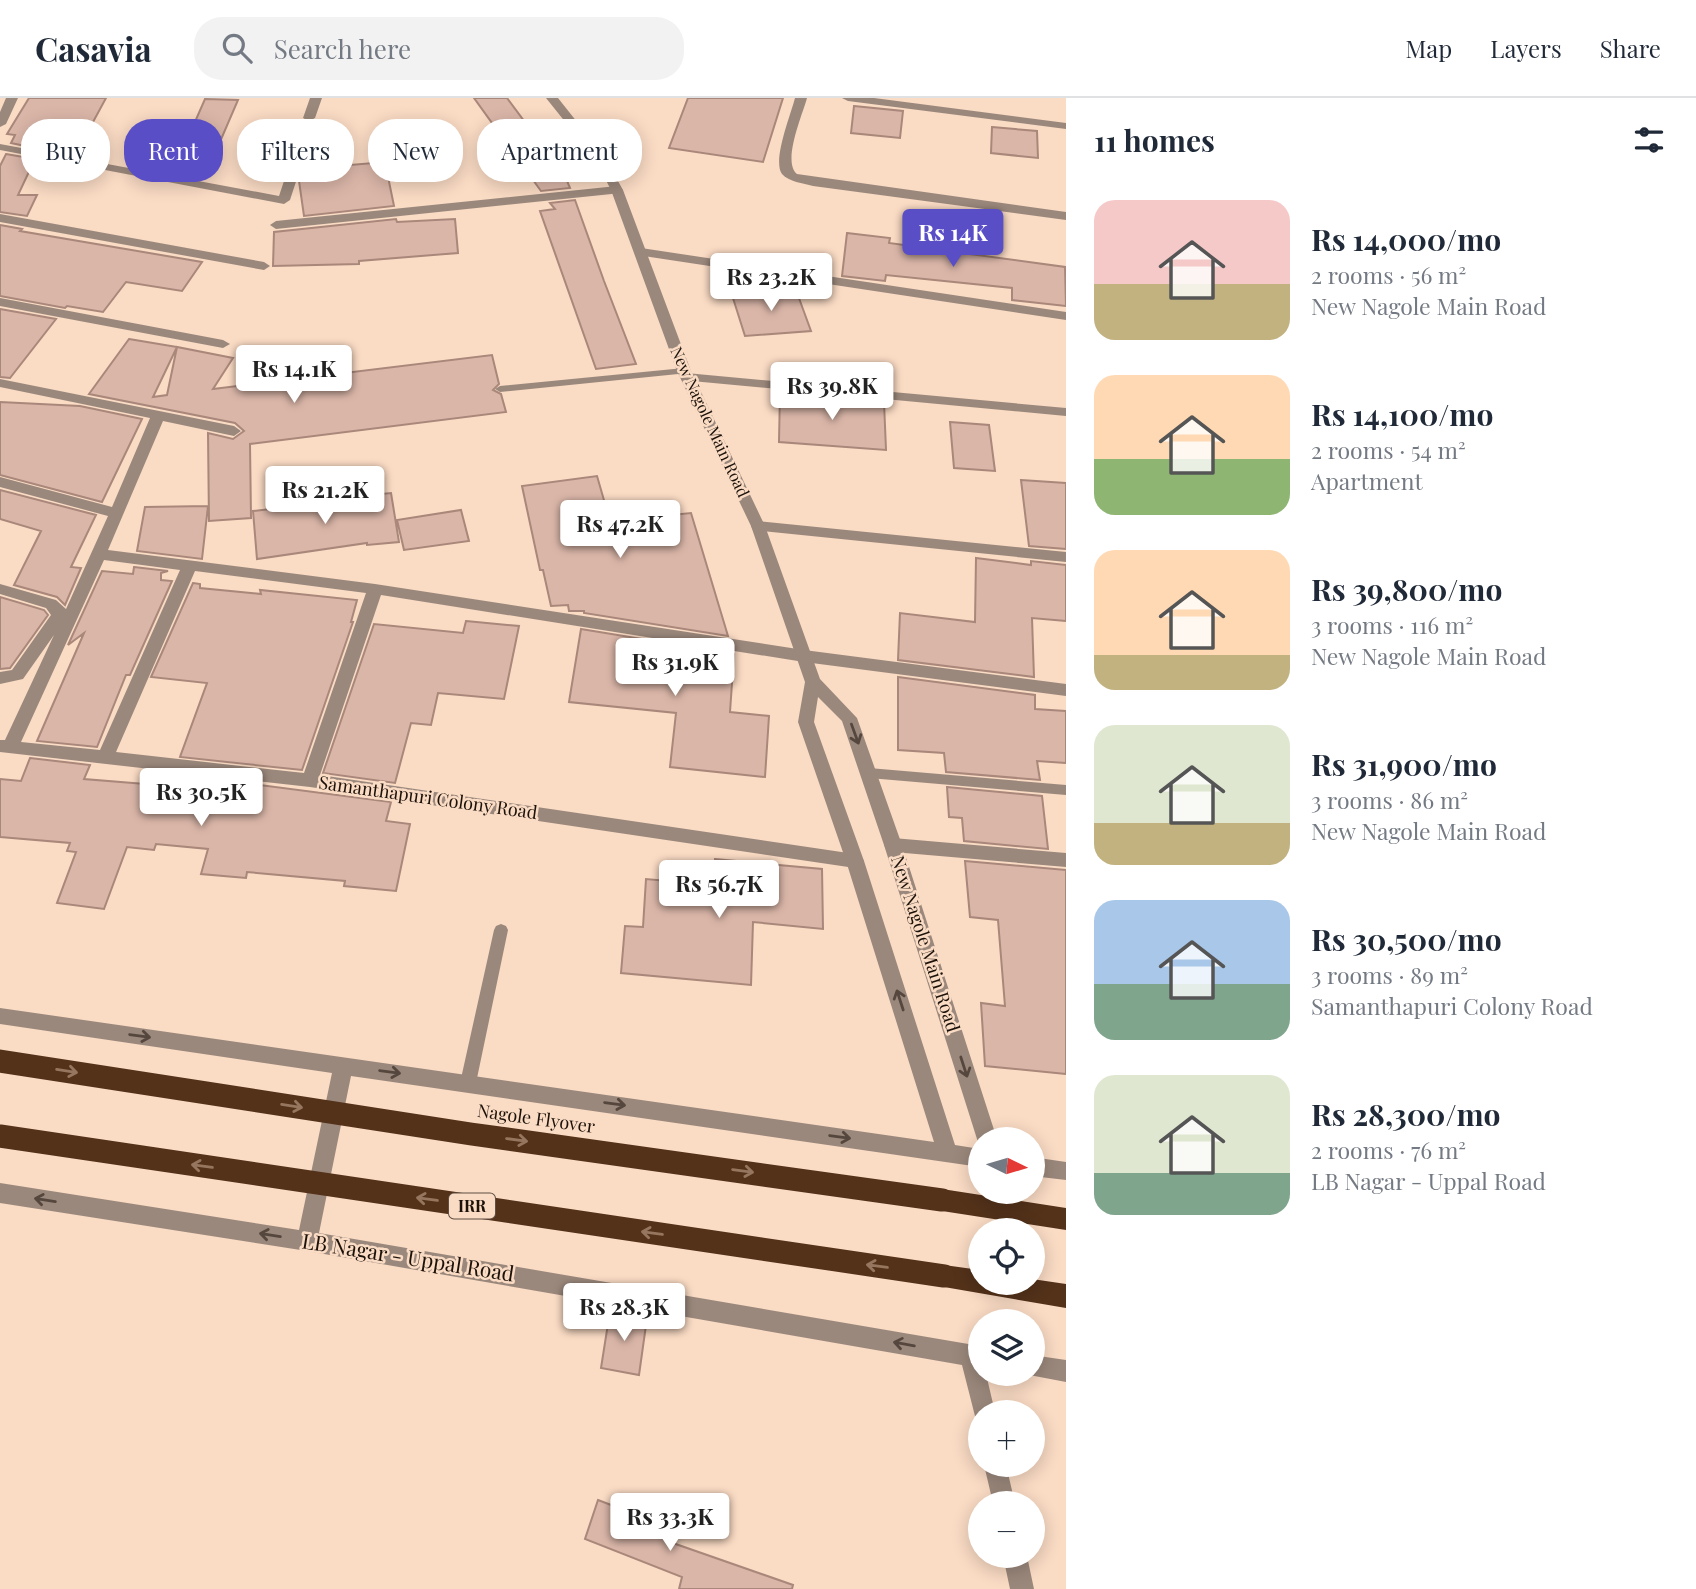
<!DOCTYPE html>
<html lang="en">
<head>
<meta charset="utf-8">
<style>
	body { margin:0; font-family:"Playfair Display",serif; background:#f2f2f3; color:#1f2937; height:100vh; display:flex; flex-direction:column; font-size:26px; white-space:nowrap }
	* { box-sizing:border-box; margin:0 }
	p { font-size:23px; color:#747a83 }
	.icon { flex:none; width:38px; height:38px; fill:none; stroke:currentColor; stroke-width:2; stroke-linecap:round; stroke-linejoin:round }
	.map { position:relative; flex:1; overflow:hidden }
	.side { display:flex; flex-direction:column; background:#fff; width:630px }
	.side>* { flex:none }
	.guide { position:absolute; left:21px; top:21px; width:665px; height:63px; display:flex; gap:14px }
	.needle { width:46px; rotate:95deg }
	.fabs { position:absolute; left:968px; top:1029px; display:grid; gap:14px }
	.fabs a { display:grid; place-items:center; width:77px; height:77px; border-radius:50%; background:#fff; box-shadow:0 4px 18px #0003; font-size:35px }
	.price { position:absolute; translate:-50% -60px; padding:0 16px; border-radius:7px; background:#fff; color:#222; font-size:23px; line-height:46px; filter:drop-shadow(0 2px 4px #0008) }
	.price::after { content:''; position:absolute; left:50%; top:42px; width:21px; height:16px; margin-left:-10px; background:inherit; clip-path:polygon(0 0,100% 0,50% 100%) }
	.price.active { background:#594ec6; color:#fff }
	ul { padding:0; list-style:none }
	li { display:flex; align-items:center; gap:21px; height:175px; padding:0 28px }
	li span { display:grid; place-items:center; flex:none; width:196px; height:140px; border-radius:21px; color:#555 }
	li>.icon { margin-inline-start:auto }
	span .icon { width:84px; height:84px; fill:#fffc; stroke-width:1 }
	li b { font-size:30px }
	h2 { display:flex; justify-content:space-between; align-items:center; height:84px; padding:0 28px; font-size:30px }
	.chip { padding:0 24px; border-radius:28px; background:#fff; box-shadow:0 4px 18px #0003; font-size:24px; line-height:63px }
	.chip.active { background:#594ec6; color:#fff }
	header { display:flex; align-items:center; gap:42px; box-sizing:border-box; height:98px; padding:0 35px; background:#fff; border-bottom:2px solid #e0e1e3 }
	header strong { font-size:33px }
	nav { display:flex; gap:38px; margin-inline-start:auto; font-size:24px }
	.search { width:490px; height:63px; background:#f2f2f3; display:flex; align-items:center; gap:18px; box-sizing:border-box; padding:0 24px; border-radius:28px; color:#747a83; font-size:26px }
	main { display:flex; flex:1; min-height:0 }
	.map>svg:first-child { display:block }
	.building { fill:#dab6a8; stroke:#a9877a; stroke-width:2 }
	.lines { fill:none; stroke-linecap:round; stroke-linejoin:round }
	.service { fill:#9b887c; fill-rule:evenodd }
	.minor { fill:#9b887c; fill-rule:evenodd }
	.tertiary { fill:#9b887c; fill-rule:evenodd }
	.trunk { fill:#54321a; fill-rule:evenodd }
	.trunk-bridge { stroke:#54321a; stroke-width:23 }
	.oneway { stroke:#55473d }
	.oneway2 { stroke:#96765e }
	.labels { text-anchor:middle; stroke-width:5; stroke-linejoin:round; paint-order:stroke }
	.far-street-label { font-size:16px; fill:#1c120a; stroke:#fadbc4 }
	.shield { fill:#fadbc4; stroke:#5f4e42; stroke-width:2 }
	.shield-label { font-size:16px; font-weight:bold; fill:#1c120a }
	.street-label { font-size:18px; fill:#1c120a; stroke:#fadbc4 }
	.near-street-label { font-size:21px; fill:#1c120a; stroke:#fadbc4 }
</style>
</head>
<body>
<header>
<strong>Casavia</strong>
<div class="search"><svg class="icon" aria-label="search" viewBox="0 0 24 24"><circle cx="10" cy="10" r="6"/><path d="M15 15l6 6"/></svg>Search here</div>
<nav><a>Map</a><a>Layers</a><a>Share</a></nav>
</header>
<main>
<div class="map">
<svg width="1066" height="1491" viewBox="0 0 1066 1491">
	<rect width="100%" height="100%" fill="#fadbc4"/>
	<path class="building" d="M 29,0 L 106,0 L 86,37 L 47,34 L 39,51 L 11,45 L 15,37 L 7,36 Z
		M 474,0 L 507,0 L 565,78 L 570,90 L 541,93 Z
		M 688,0 L 783,0 L 763,64 L 669,50 Z
		M 205,1 L 238,2 L 210,67 L 176,67 Z
		M 854,8 L 903,13 L 900,40 L 851,35 Z
		M 992,29 L 1037,33 L 1038,60 L 991,55 Z
		M 6,56 L 35,61 L 18,97 L 37,97 L 27,118 L 0,114 L 0,68 Z
		M 385,64 L 394,108 L 304,118 L 299,83 L 303,71 Z
		M 575,102 L 604,183 L 636,266 L 596,271 L 540,113 L 555,111 L 550,105 Z
		M 396,121 L 397,124 L 455,121 L 458,155 L 359,163 L 359,166 L 273,168 L 274,134 Z
		M 0,127 L 22,131 L 20,133 L 202,164 L 182,193 L 126,184 L 103,214 L 67,208 L 65,210 L 0,198 Z
		M 847,135 L 890,140 L 889,145 L 1065,169 L 1066,208 L 1012,202 L 1012,190 L 886,177 L 885,183 L 842,178 Z
		M 796,192 L 811,233 L 745,238 L 732,197 Z
		M 0,211 L 56,221 L 10,280 L 0,279 Z
		M 129,241 L 177,249 L 153,299 L 167,297 L 177,249 L 233,260 L 213,291 L 492,257 L 499,286 L 493,292 L 501,296 L 506,314 L 250,346 L 251,420 L 209,423 L 208,335 L 233,341 L 244,333 L 235,325 L 89,296 Z
		M 780,294 L 884,304 L 886,352 L 779,344 Z
		M 0,304 L 80,308 L 142,321 L 102,404 L 0,377 Z
		M 950,324 L 989,327 L 995,373 L 954,370 Z
		M 597,378 L 610,423 L 691,415 L 728,538 L 584,515 L 584,513 L 569,513 L 568,507 L 551,508 L 543,472 L 540,472 L 522,388 Z
		M 1021,382 L 1066,385 L 1066,451 L 1029,448 Z
		M 0,392 L 96,417 L 71,469 L 81,470 L 65,507 L 57,499 L 14,487 L 41,433 L 0,421 Z
		M 391,395 L 399,444 L 367,447 L 367,445 L 257,461 L 253,413 L 330,404 L 330,401 Z
		M 208,408 L 202,461 L 137,453 L 145,409 Z
		M 461,412 L 469,443 L 404,452 L 397,422 Z
		M 976,460 L 1031,467 L 1031,463 L 1066,467 L 1066,523 L 1032,520 L 1034,579 L 898,562 L 900,515 L 975,524 Z
		M 134,469 L 168,473 L 161,475 L 161,482 L 172,483 L 130,577 L 126,577 L 97,649 L 37,643 L 84,535 L 68,547 L 102,473 L 133,476 Z
		M 193,485 L 200,486 L 200,490 L 261,496 L 260,492 L 357,502 L 351,524 L 353,524 L 302,672 L 180,659 L 207,585 L 151,579 Z
		M 0,499 L 44,512 L 48,517 L 10,570 L 0,571 Z
		M 466,523 L 519,528 L 504,601 L 438,595 L 431,627 L 411,625 L 395,685 L 323,675 L 374,526 L 463,535 Z
		M 581,531 L 734,556 L 730,614 L 769,618 L 765,679 L 670,669 L 676,615 L 569,604 Z
		M 898,579 L 1035,597 L 1035,611 L 1066,613 L 1066,665 L 1037,663 L 1040,682 L 946,674 L 944,655 L 898,652 Z
		M 30,660 L 90,667 L 84,681 L 170,688 L 174,676 L 391,704 L 386,723 L 410,726 L 396,793 L 344,788 L 345,783 L 247,774 L 246,780 L 201,776 L 208,751 L 156,746 L 154,752 L 127,749 L 104,811 L 57,805 L 76,754 L 67,753 L 70,745 L 0,739 L 0,681 L 21,683 Z
		M 947,689 L 1042,698 L 1048,751 L 964,743 L 962,720 L 949,719 Z
		M 715,761 L 822,771 L 823,831 L 753,824 L 751,887 L 621,875 L 625,828 L 643,829 L 646,781 L 714,787 Z
		M 965,763 L 1066,772 L 1066,976 L 985,968 L 981,905 L 1005,908 L 998,822 L 970,819 Z
		M 610,1213 L 647,1220 L 639,1277 L 601,1270 Z
		M 598,1402 L 674,1431 L 670,1444 L 793,1487 L 792,1491 L 679,1491 L 682,1479 L 585,1441 Z"/>
	<g class="lines">
		<path class="service" d="M 684,270 L 689,273 L 688,275 L 500,294 L 495,291 L 500,288 Z
			M 869,670 L 1066,687 L 1066,697 L 869,680 L 862,675 Z
			M 501,826 L 506,828 L 508,832 L 476,985 L 474,990 L 468,992 L 462,990 L 460,985 L 494,832 L 496,828 Z"/>
		<path class="minor" d="M 6,0 L 18,0 L 6,26 L 0,29 L 0,14 Z
			M 310,0 L 322,0 L 315,20 L 309,23 L 303,20 Z
			M 795,0 L 807,0 C 802,18 782,64 797,76 L 1066,114 L 1066,122 L 813,88 C 803,85 789,84 782,76 C 772,63 791,16 795,0 Z
			M 842,0 L 874,0 L 1066,25 L 1066,31 L 848,3 Z
			M 302,44 L 308,47 L 290,102 L 284,106 L 0,52 L 0,46 L 279,98 L 296,47 Z
			M 617,88 L 623,92 L 621,95 L 276,131 L 270,127 L 276,123 Z
			M 0,116 L 264,164 L 270,168 L 264,172 L 0,124 Z
			M 641,150 L 1066,214 L 1066,222 L 637,157 L 637,151 Z
			M 0,200 L 223,242 L 230,246 L 223,250 L 0,208 Z
			M 686,275 L 1066,310 L 1066,318 L 681,282 L 681,276 Z
			M 0,281 L 234,328 L 241,333 L 234,338 L 163,323 L 108,452 L 375,486 L 804,552 L 1066,586 L 1066,598 L 804,564 L 381,497 L 320,677 L 855,756 L 861,758 L 864,763 L 861,768 L 855,770 L 310,689 L 0,654 L 0,642 L 5,642 L 54,537 L 23,581 L 0,586 L 0,574 L 12,572 L 51,517 L 46,510 L 0,496 L 0,486 L 56,502 L 66,511 L 108,418 L 0,389 L 0,379 L 112,409 L 150,320 L 0,289 ZM 104,462 L 180,472 L 100,652 L 21,644 ZM 195,473 L 366,495 L 304,675 L 116,654 Z
			M 758,423 L 1066,454 L 1066,464 L 753,432 L 751,428 L 753,424 Z
			M 893,740 L 1066,755 L 1066,769 L 893,754 L 887,752 L 884,747 L 887,742 Z"/>
		<path class="tertiary" d="M 546,0 L 558,0 L 604,58 L 623,92 L 691,273 L 765,428 L 820,581 L 857,620 L 902,747 L 997,1041 L 980,1041 L 980,1048 L 977,1041 L 884,747 L 842,623 L 818,599 L 814,624 L 864,763 L 955,1047 L 980,1051 L 980,1069 L 351,978 L 319,1135 L 980,1248 L 980,1276 L 986,1276 L 995,1314 L 980,1314 L 980,1323 L 976,1322 L 962,1267 L 307,1153 L 0,1105 L 0,1085 L 299,1132 L 332,975 L 0,926 L 0,910 L 934,1044 L 846,763 L 798,624 L 805,584 L 751,428 L 677,273 L 611,92 L 595,61 Z
			M 1032,1059 L 1066,1064 L 1066,1082 L 1032,1078 Z
			M 1032,1257 L 1066,1262 L 1066,1284 L 1024,1276 L 1032,1276 Z
			M 984,1367 L 1006,1367 L 1015,1405 L 993,1405 Z
			M 1003,1458 L 1027,1458 L 1034,1491 L 1010,1491 Z"/>
		<path class="trunk" d="M 942,1091 L 1066,1110 L 1066,1132 L 942,1113 L 934,1110 L 931,1102 L 934,1094 Z
			M 944,1167 L 980,1172 L 980,1185 L 1032,1185 L 1032,1181 L 1066,1186 L 1066,1210 L 944,1189 L 936,1186 L 932,1178 L 936,1170 Z"/>
		<path class="trunk-bridge" d="M 0,963 L 471,1036 L 942,1102
			M 0,1038 L 944,1178"/>
	</g>
	<defs><path id="oneway-shaft" d="M-6 0H5M1.5-3L5.5 0L1.5 3" fill="none" stroke-width="1.6" stroke-linecap="round" stroke-linejoin="round" transform="scale(1.75)"/></defs>
	<g class="oneway">
		<use href="#oneway-shaft" transform="translate(855 636) rotate(70)"/>
		<use href="#oneway-shaft" transform="translate(900 902) rotate(-108)"/>
		<use href="#oneway-shaft" transform="translate(140 938) rotate(8)"/>
		<use href="#oneway-shaft" transform="translate(964 969) rotate(72)"/>
		<use href="#oneway-shaft" transform="translate(390 974) rotate(8)"/>
		<use href="#oneway-shaft" transform="translate(615 1006) rotate(8)"/>
		<use href="#oneway-shaft" transform="translate(840 1039) rotate(8)"/>
		<use href="#oneway-shaft" transform="translate(45 1102) rotate(-171)"/>
		<use href="#oneway-shaft" transform="translate(270 1137) rotate(-171)"/>
		<use href="#oneway-shaft" transform="translate(904 1246) rotate(-170)"/>
	</g>
	<g class="oneway2">
		<use href="#oneway-shaft" transform="translate(67 973) rotate(9)"/>
		<use href="#oneway-shaft" transform="translate(292 1008) rotate(9)"/>
		<use href="#oneway-shaft" transform="translate(517 1042) rotate(8)"/>
		<use href="#oneway-shaft" transform="translate(202 1068) rotate(-172)"/>
		<use href="#oneway-shaft" transform="translate(743 1073) rotate(8)"/>
		<use href="#oneway-shaft" transform="translate(427 1101) rotate(-172)"/>
		<use href="#oneway-shaft" transform="translate(652 1135) rotate(-172)"/>
		<use href="#oneway-shaft" transform="translate(877 1168) rotate(-172)"/>
	</g>
	<g class="labels">
		<g class="far-street-label">
			<text transform="translate(710 324) rotate(65)" y="6">New Nagole Main Road</text>
		</g>
		<rect class="shield" x="449" y="1095.5" width="46" height="25" rx="5"/>
		<g class="shield-label">
			<text x="472" y="1114">IRR</text>
		</g>
		<g class="street-label">
			<text transform="translate(428 700) rotate(8)" y="6">Samanthapuri Colony Road</text>
			<text transform="translate(925 846) rotate(72)" y="6">New Nagole Main Road</text>
			<text transform="translate(536 1021) rotate(8)" y="6">Nagole Flyover</text>
		</g>
		<g class="near-street-label">
			<text transform="translate(408 1160) rotate(9)" y="7">LB Nagar - Uppal Road</text>
		</g>
	</g>
</svg>
<div class="fabs">
<a><svg class="needle" viewBox="-14 -14 28 28"><path d="M0-13l5 13h-10z" fill="#e53935"/><path d="M0 13l5-13h-10z" fill="#747a83"/></svg></a>
<a><svg class="icon" aria-label="locate" viewBox="0 0 24 24"><circle cx="12" cy="12" r="6"/><path d="M12 2v4M12 18v4M2 12h4M18 12h4"/></svg></a>
<a><svg class="icon" aria-label="layers" viewBox="0 0 24 24"><path d="M12 4l9 5-9 5-9-5zM3 14l9 5 9-5"/></svg></a>
<a>+</a>
<a>−</a>
</div>
<b class="price active" style="left:953px;top:171px">Rs 14K</b>
<b class="price" style="left:771px;top:215px">Rs 23.2K</b>
<b class="price" style="left:294px;top:307px">Rs 14.1K</b>
<b class="price" style="left:832px;top:324px">Rs 39.8K</b>
<b class="price" style="left:325px;top:428px">Rs 21.2K</b>
<b class="price" style="left:620px;top:462px">Rs 47.2K</b>
<b class="price" style="left:675px;top:600px">Rs 31.9K</b>
<b class="price" style="left:201px;top:730px">Rs 30.5K</b>
<b class="price" style="left:719px;top:822px">Rs 56.7K</b>
<b class="price" style="left:624px;top:1245px">Rs 28.3K</b>
<b class="price" style="left:670px;top:1455px">Rs 33.3K</b>
<div class="guide">
<a class="chip">Buy</a>
<a class="chip active">Rent</a>
<a class="chip">Filters</a>
<a class="chip">New</a>
<a class="chip">Apartment</a>
</div>
</div>
<section class="side">
<h2>11 homes<svg class="icon" aria-label="filters" viewBox="0 0 24 24"><path d="M4 7h16M4 17h16"/><circle cx="9" cy="7" r="2"/><circle cx="15" cy="17" r="2"/></svg></h2>
<ul>
<li><span style="background:linear-gradient(#f6c9c9 60%,#c2b280 0)"><svg class="icon" aria-label="home" viewBox="0 0 24 24"><path d="M3 11l9-7 9 7M6 9v11h12V9"/></svg></span><div><b>Rs 14,000/mo</b><p>2 rooms · 56 m²</p><p>New Nagole Main Road</p></div></li>
<li><span style="background:linear-gradient(#ffd9b3 60%,#8fb573 0)"><svg class="icon" aria-label="home" viewBox="0 0 24 24"><path d="M3 11l9-7 9 7M6 9v11h12V9"/></svg></span><div><b>Rs 14,100/mo</b><p>2 rooms · 54 m²</p><p>Apartment</p></div></li>
<li><span style="background:linear-gradient(#ffd9b3 75%,#c2b280 0)"><svg class="icon" aria-label="home" viewBox="0 0 24 24"><path d="M3 11l9-7 9 7M6 9v11h12V9"/></svg></span><div><b>Rs 39,800/mo</b><p>3 rooms · 116 m²</p><p>New Nagole Main Road</p></div></li>
<li><span style="background:linear-gradient(#dfe7d0 70%,#c2b280 0)"><svg class="icon" aria-label="home" viewBox="0 0 24 24"><path d="M3 11l9-7 9 7M6 9v11h12V9"/></svg></span><div><b>Rs 31,900/mo</b><p>3 rooms · 86 m²</p><p>New Nagole Main Road</p></div></li>
<li><span style="background:linear-gradient(#a9c7e8 60%,#7fa58c 0)"><svg class="icon" aria-label="home" viewBox="0 0 24 24"><path d="M3 11l9-7 9 7M6 9v11h12V9"/></svg></span><div><b>Rs 30,500/mo</b><p>3 rooms · 89 m²</p><p>Samanthapuri Colony Road</p></div></li>
<li><span style="background:linear-gradient(#dfe7d0 70%,#7fa58c 0)"><svg class="icon" aria-label="home" viewBox="0 0 24 24"><path d="M3 11l9-7 9 7M6 9v11h12V9"/></svg></span><div><b>Rs 28,300/mo</b><p>2 rooms · 76 m²</p><p>LB Nagar - Uppal Road</p></div></li>
</ul>
</section>
</main>
</body>
</html>
